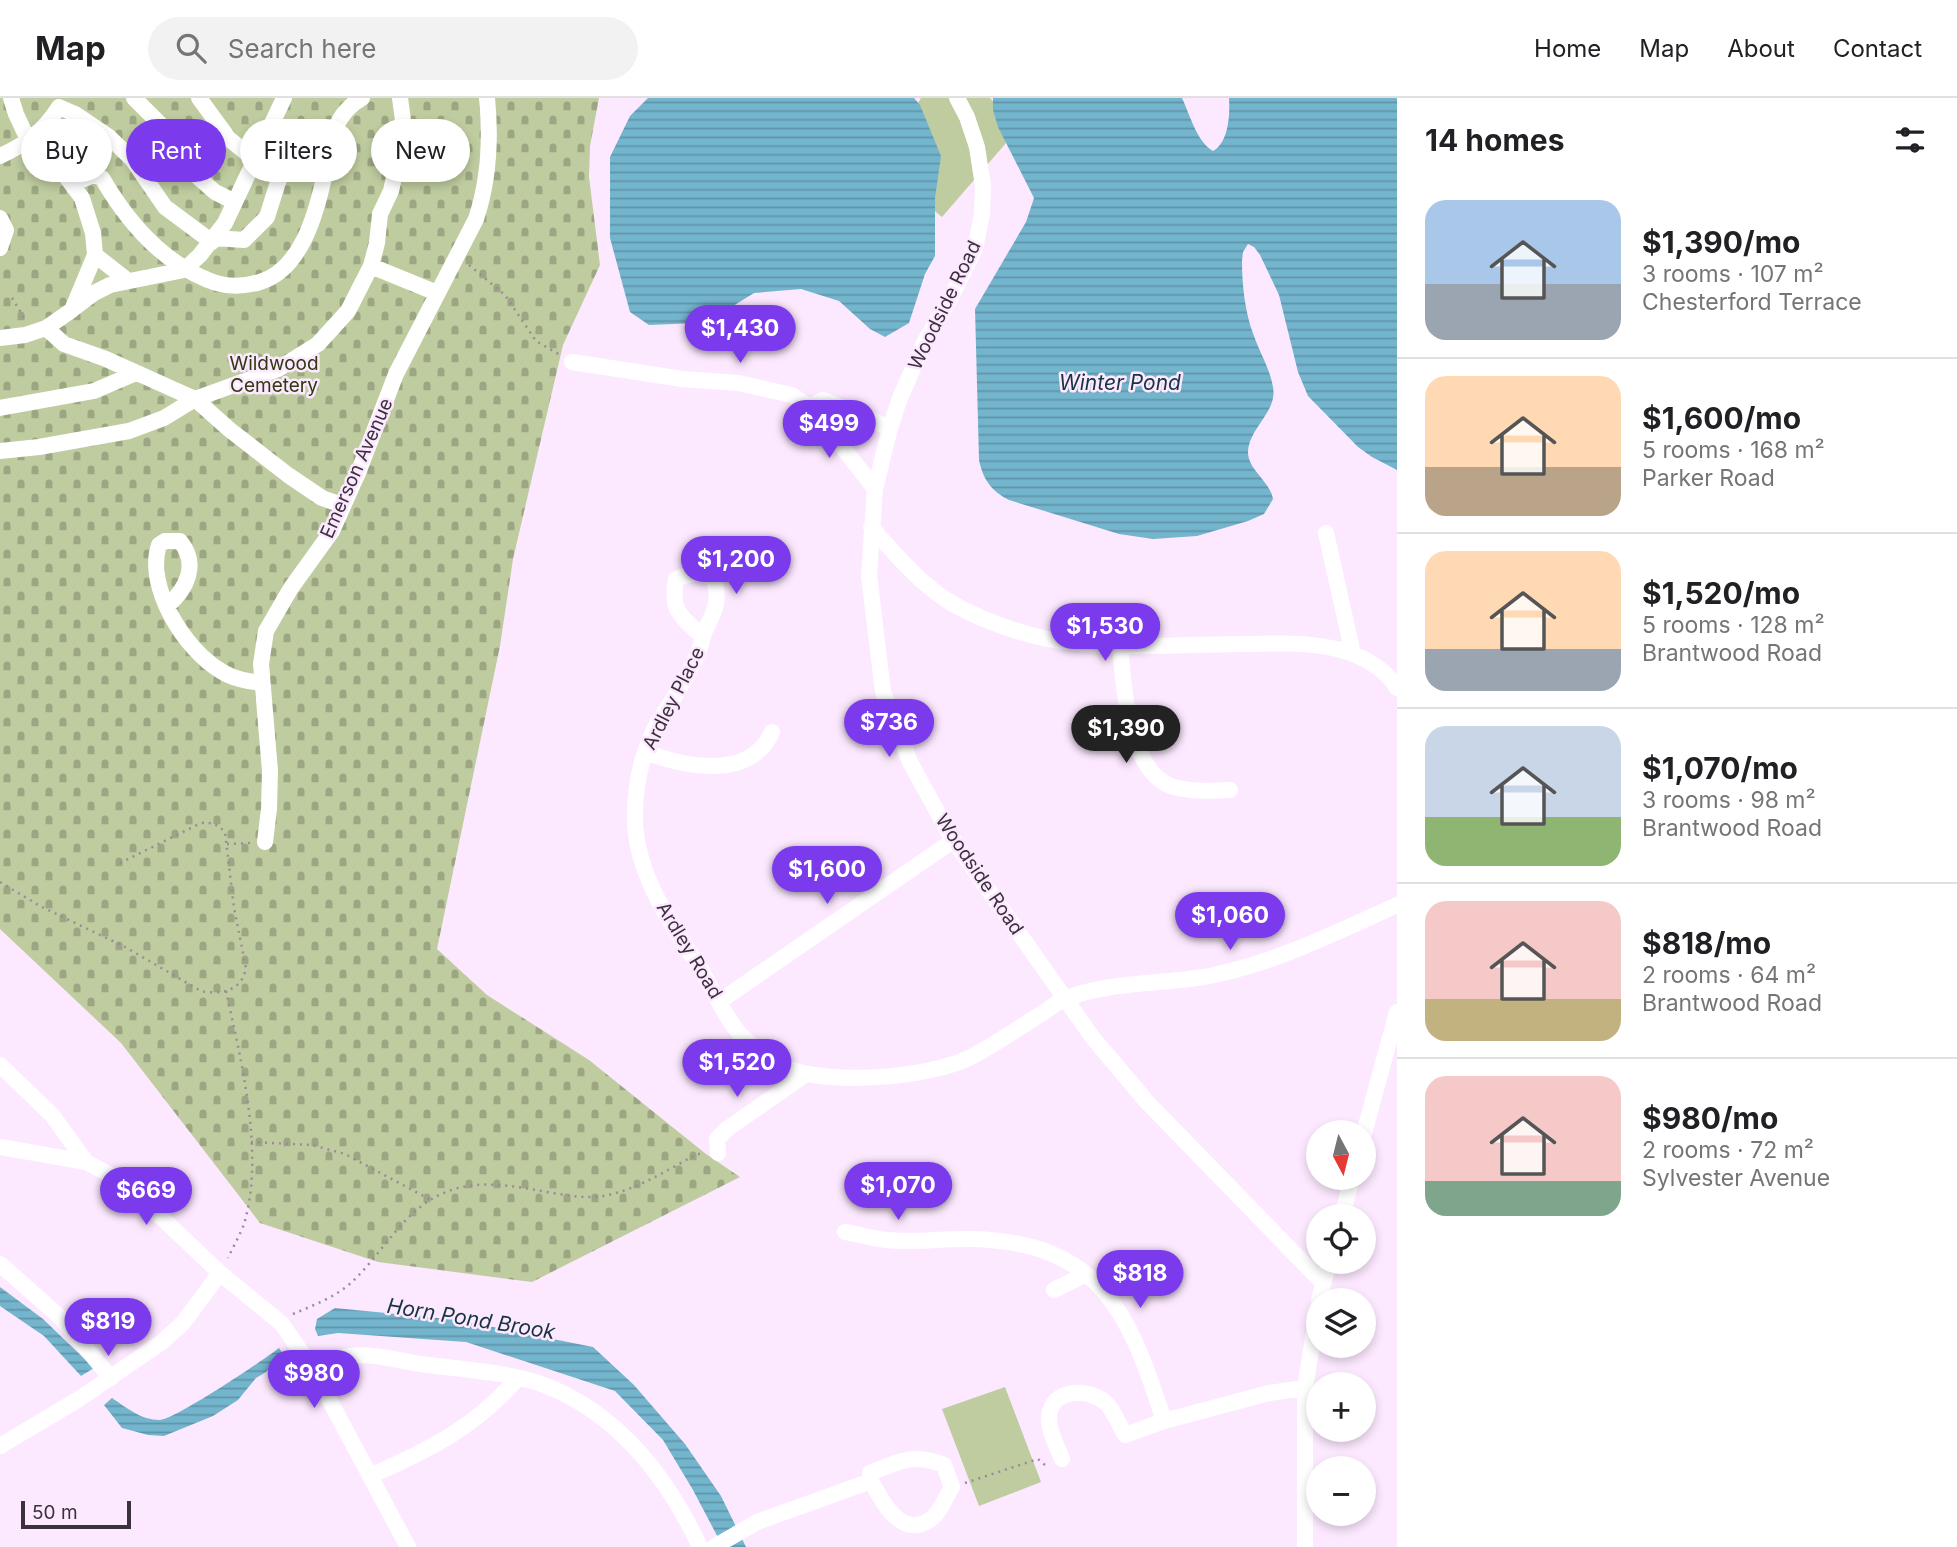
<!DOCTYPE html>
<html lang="en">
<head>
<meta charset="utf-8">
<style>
	body { margin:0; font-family:Inter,sans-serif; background:#f2f2f2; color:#202124; height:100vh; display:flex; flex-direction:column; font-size:26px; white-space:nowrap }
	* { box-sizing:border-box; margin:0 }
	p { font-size:23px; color:#757577 }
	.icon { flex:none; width:38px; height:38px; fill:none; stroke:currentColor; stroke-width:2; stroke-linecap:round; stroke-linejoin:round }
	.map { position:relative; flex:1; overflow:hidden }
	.panel { display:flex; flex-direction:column; background:#fff; width:560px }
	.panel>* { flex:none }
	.top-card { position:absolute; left:21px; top:21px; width:665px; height:63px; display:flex; gap:14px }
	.needle { width:46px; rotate:173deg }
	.buttons { position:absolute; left:1306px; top:1022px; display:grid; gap:14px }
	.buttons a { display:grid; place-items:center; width:70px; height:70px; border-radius:50%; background:#fff; box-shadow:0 4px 10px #0003; font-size:35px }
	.scale { position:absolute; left:21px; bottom:18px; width:110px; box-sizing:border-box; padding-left:7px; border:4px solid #3b313c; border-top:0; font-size:19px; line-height:24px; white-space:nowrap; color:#3b313c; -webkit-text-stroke:5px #fde9ff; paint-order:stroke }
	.price { position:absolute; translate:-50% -60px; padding:0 16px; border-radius:24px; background:#7c3aed; color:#fff; font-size:23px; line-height:46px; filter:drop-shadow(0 2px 4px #0008) }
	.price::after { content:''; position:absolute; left:50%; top:42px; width:21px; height:16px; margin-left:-10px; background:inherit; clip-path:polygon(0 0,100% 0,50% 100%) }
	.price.selected { background:#222; color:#fff }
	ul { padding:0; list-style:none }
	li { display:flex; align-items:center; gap:21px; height:175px; padding:0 28px }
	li+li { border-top:2px solid #e0e0e0 }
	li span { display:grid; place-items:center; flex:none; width:196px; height:140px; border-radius:21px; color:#555 }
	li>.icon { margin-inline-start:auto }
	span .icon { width:84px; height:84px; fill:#fffc; stroke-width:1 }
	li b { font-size:30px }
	h2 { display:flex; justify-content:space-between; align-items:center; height:84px; padding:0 28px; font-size:30px }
	.pill { padding:0 24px; border-radius:32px; background:#fff; box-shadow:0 4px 10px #0003; font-size:24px; line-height:63px }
	.pill.selected { background:#7c3aed; color:#fff }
	header { display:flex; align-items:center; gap:42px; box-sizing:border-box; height:98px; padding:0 35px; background:#fff; border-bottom:2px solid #e0e0e0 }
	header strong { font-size:33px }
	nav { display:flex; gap:38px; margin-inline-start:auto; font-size:24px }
	.search { width:490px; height:63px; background:#f2f2f2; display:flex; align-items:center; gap:18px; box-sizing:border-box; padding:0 24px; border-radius:38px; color:#757577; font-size:26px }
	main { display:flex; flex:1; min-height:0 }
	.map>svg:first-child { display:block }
	.cemetery { fill:url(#cemetery-stones) }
	.green { fill:#bfcc9f }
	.water { fill:url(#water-rules) }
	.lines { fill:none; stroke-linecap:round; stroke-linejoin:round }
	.path { stroke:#9a8b9c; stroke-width:2.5; stroke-dasharray:2 5; stroke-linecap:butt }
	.minor { stroke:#fff; stroke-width:16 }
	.labels { text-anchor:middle; stroke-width:5; stroke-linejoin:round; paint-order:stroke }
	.street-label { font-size:19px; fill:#3b313c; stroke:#fde9ff }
	.park-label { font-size:19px; fill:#303910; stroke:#fde9ff }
	.water-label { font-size:21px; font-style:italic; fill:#163540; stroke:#fde9ff }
</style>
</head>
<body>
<header>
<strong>Map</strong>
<div class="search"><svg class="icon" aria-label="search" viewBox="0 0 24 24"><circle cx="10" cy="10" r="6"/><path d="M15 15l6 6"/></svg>Search here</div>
<nav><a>Home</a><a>Map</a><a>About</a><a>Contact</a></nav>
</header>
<main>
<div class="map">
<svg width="1397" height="1449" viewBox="0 0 1397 1449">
	<defs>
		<pattern id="cemetery-stones" width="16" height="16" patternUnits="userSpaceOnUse" patternTransform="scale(1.75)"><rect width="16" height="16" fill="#bfcc9f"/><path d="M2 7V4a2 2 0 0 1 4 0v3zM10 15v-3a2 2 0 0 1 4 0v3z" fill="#9ca683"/></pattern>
		<pattern id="water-rules" width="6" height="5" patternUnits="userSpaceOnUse" patternTransform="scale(1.75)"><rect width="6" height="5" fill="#74b5ce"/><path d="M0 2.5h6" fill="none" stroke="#6094a8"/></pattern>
	</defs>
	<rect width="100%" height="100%" fill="#fde9ff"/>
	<path class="cemetery" d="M 0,0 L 599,0 L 590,48 L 589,79 L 600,167 L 563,247 L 513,461 L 500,548 L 437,851 L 487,897 L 589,962 L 706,1056 L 740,1079 L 532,1184 L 378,1164 L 260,1125 L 121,945 L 0,831 Z"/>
	<path class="green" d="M 921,0 L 990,0 L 998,8 L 1006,45 L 942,119 L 915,97 L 916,8 Z
		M 1005,1289 L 1041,1384 L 979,1408 L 942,1311 Z"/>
	<path class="water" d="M 648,0 L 914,0 L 920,7 L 941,58 L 935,100 L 935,158 L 925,176 L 909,225 L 885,239 L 870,231 L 839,203 L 801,191 L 754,195 L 725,213 L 698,225 L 649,227 L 630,214 L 610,140 L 610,59 L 630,18 Z
		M 993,0 L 1182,0 C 1190,17 1197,44 1213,53 C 1229,44 1230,16 1229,0 L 1397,0 L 1397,372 L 1372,359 L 1358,349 L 1308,298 L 1298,274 L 1279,197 L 1260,157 L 1254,149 L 1248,146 L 1243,154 L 1242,163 C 1242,187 1245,215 1254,238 C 1260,255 1270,271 1273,289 C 1278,313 1249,330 1248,354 C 1248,372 1270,383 1273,401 L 1264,416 L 1248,423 L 1197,438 L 1153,441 L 1119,436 L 1009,402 C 991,393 983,381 979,362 L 975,211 L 1026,124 L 1034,100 L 998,29 L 993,12 Z
		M 0,1189 L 43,1221 L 94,1270 L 81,1278 L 44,1238 L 0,1208 Z
		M 335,1210 L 458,1222 L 593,1249 L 634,1287 L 685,1346 L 721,1398 L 746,1449 L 723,1449 L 693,1392 L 663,1342 L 615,1293 L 466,1244 L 338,1235 L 318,1238 L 315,1231 L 317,1221 Z
		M 279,1250 L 283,1256 L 266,1274 L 256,1280 L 238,1302 L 213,1318 L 164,1338 L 148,1337 L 122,1330 L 104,1307 L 112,1300 C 127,1310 141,1322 160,1322 C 174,1322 264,1262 279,1250 Z"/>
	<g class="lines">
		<path class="path" d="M 469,167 L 505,197 L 536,243 L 560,257
			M 12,200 L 26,223
			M 227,746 L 251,745
			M 0,784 L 40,808 L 125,849 L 201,893 C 221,897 242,893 246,870 L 234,810 L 225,734 C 217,726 212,724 201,725 L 120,765
			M 226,893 C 241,962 265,1057 244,1126 C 240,1137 233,1149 228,1160
			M 251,1044 L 312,1047 L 345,1056 L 431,1102
			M 293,1216 C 314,1207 338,1198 354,1182 C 384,1153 405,1110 446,1094 C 490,1076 539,1096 584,1099 C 624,1101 663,1074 697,1056 L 703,1056
			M 965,1385 L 1038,1361 L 1045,1367"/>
		<path class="minor" d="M 134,0 L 160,26 L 184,62 L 199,80 L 215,94 L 235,104
			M 199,0 L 229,41 L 254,61
			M 957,0 L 967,19 L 977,49 L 983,88 L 982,116 L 975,151 L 950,201 L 925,243 L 900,300 L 890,330 L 875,391 L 869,477 L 883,594 L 910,664 L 951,739 L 1093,940 L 1147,1004 L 1323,1185
			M 0,58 C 26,46 43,34 59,9 L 75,16 L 109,39 L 132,61 L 165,109 L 212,144
			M 73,86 L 93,77 L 102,80 C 127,123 161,163 208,182 C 224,189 243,189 260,184 C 300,172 315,119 323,84 C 330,51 330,18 362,0
			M 0,120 L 6,132 L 0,150
			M 215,140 L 244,142 L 267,119 L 278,84 L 295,43
			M 95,157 L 127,182
			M 371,168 L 437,195
			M 74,210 L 94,195 L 110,187 L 184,172 L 200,157 L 225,125 L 284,0
			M 46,230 L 64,246 L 106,261 L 195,301 L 230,332 L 288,377 L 322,400 L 342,407
			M 0,240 L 25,237 L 46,230 L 72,212 L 95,157 L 93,135 L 82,100 L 61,72 L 29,44 L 16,16 L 11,0
			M 572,264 L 682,281 L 738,285 L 792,297 L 809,309 L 823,302 L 890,330
			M 809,309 L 816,315 L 875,391
			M 0,310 L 94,293 L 136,275
			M 0,353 L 39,349 L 129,333 L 164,320 L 195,301 L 278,271 L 318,246 L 348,213 L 371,168 L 377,145 L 380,116 L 391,93 L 401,47 L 404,30 L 400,0
			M 871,429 C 895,456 922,488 953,506 C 980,521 1013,533 1043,540 C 1107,554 1180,546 1245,546 C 1277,545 1310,544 1341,552 C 1361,557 1387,572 1397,590
			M 1326,435 L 1353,556
			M 167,508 C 187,491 199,466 180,443 L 165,443 L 159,447 C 145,489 185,552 221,573 C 233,581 248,583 262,585
			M 703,539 C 681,518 670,514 676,481 C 690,475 700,474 714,481 C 720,506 715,511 705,533 C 702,540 701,548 698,556 C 691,570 683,585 675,598 C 668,610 658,622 653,634 C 641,660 635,689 635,717 C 634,774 670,824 700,870 C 711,888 728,925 741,937 C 753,950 768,962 785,969 C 828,988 927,980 969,960 C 994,947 1017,931 1041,916 C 1049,911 1058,903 1067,900 C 1110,884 1159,886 1204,879 C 1271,867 1335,835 1397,807
			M 1120,547 C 1123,585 1128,672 1171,688 C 1189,694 1210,693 1230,692
			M 645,654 C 685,669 750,683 772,634
			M 265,744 L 269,711 L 270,673 L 261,566 L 266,533 L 291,490 L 332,433 L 358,375 L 396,276 L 476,121 C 489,82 491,41 487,0
			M 720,903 L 954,742
			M 0,967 L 52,1017 L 86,1064 L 124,1084 L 220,1175 L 282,1226 L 314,1273 L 408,1449
			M 1363,1039 L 1397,914
			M 0,1049 L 86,1064
			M 718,1055 L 717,1041 L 727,1031 L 806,976
			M 1342,1118 L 1352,1080
			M 845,1134 C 859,1136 873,1141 887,1142 C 915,1145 944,1140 973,1141 C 1101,1145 1129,1214 1164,1323 L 1269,1295 L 1305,1290
			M 0,1166 L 60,1219 L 111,1280
			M 1054,1192 L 1086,1176
			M 1319,1202 L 1329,1164
			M 314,1273 C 322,1269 330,1263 338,1261 C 365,1251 401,1264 428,1267 C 467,1272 508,1274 544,1287 C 618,1315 668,1380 700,1449
			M 0,1348 L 79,1301 L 162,1244 L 183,1225 L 220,1175
			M 1062,1361 C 1057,1348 1048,1333 1049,1319 C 1051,1290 1088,1290 1105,1304 C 1114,1312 1119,1327 1125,1337 L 1164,1323
			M 370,1378 C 429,1352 474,1330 518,1280
			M 714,1449 L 757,1424 L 871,1383 L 870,1375 C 900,1363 912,1355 944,1367 L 952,1389 C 946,1398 940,1415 931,1421 C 902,1442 882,1404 871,1383
			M 1305,1449 L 1305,1290 L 1318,1209"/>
	</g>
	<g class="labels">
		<g class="street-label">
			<text transform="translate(944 207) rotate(-64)" y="7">Woodside Road</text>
			<text transform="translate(356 370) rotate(-66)" y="7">Emerson Avenue</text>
			<text transform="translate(673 600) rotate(-63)" y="7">Ardley Place</text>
			<text transform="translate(980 776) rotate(56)" y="7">Woodside Road</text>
			<text transform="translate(690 852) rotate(59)" y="7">Ardley Road</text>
		</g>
		<g class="park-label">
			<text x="274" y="272">Wildwood<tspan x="274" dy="22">Cemetery</tspan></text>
		</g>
		<g class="water-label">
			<text x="1120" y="292">Winter Pond</text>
			<text transform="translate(471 1221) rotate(9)" y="7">Horn Pond Brook</text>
		</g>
	</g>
</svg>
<div class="buttons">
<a><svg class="needle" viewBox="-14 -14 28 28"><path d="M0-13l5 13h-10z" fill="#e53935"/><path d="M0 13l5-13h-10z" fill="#757577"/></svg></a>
<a><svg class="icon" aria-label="locate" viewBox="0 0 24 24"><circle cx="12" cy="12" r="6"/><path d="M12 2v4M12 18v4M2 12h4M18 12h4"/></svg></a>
<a><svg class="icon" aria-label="layers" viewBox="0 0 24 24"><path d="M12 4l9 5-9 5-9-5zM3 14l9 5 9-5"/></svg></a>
<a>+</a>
<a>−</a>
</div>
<div class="scale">50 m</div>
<b class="price" style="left:740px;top:267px">$1,430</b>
<b class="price" style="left:829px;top:362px">$499</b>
<b class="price" style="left:736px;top:498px">$1,200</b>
<b class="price" style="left:1105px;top:565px">$1,530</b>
<b class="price" style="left:889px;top:661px">$736</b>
<b class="price selected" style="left:1126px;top:667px">$1,390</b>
<b class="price" style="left:827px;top:808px">$1,600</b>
<b class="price" style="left:1230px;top:854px">$1,060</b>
<b class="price" style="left:737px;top:1001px">$1,520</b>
<b class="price" style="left:898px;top:1124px">$1,070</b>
<b class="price" style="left:146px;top:1129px">$669</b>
<b class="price" style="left:1140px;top:1212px">$818</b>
<b class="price" style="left:108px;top:1260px">$819</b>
<b class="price" style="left:314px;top:1312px">$980</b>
<div class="top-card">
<a class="pill">Buy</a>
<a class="pill selected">Rent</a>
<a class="pill">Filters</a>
<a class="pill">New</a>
</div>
</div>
<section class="panel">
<h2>14 homes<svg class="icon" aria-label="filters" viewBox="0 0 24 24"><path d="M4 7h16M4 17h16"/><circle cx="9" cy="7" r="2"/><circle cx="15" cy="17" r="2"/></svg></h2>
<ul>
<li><span style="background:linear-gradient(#a9c7e8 60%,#9aa5b1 0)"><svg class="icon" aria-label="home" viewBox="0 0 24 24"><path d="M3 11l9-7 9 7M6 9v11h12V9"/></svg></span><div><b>$1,390/mo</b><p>3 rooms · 107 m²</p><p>Chesterford Terrace</p></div></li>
<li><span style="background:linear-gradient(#ffd9b3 65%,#b9a48a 0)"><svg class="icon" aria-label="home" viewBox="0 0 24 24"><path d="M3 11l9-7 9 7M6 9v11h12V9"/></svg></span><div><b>$1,600/mo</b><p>5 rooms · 168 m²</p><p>Parker Road</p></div></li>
<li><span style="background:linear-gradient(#ffd9b3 70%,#9aa5b1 0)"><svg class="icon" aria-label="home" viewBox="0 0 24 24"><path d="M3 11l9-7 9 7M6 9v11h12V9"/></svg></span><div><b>$1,520/mo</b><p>5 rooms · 128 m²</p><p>Brantwood Road</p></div></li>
<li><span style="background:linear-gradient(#c9d6e8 65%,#8fb573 0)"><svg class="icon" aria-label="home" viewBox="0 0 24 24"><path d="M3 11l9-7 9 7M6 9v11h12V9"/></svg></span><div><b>$1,070/mo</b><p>3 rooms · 98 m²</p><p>Brantwood Road</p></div></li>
<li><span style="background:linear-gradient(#f6c9c9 70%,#c2b280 0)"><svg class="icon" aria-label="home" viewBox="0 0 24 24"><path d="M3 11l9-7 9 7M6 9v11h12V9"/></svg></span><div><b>$818/mo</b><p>2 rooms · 64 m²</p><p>Brantwood Road</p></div></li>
<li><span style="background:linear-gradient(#f6c9c9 75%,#7fa58c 0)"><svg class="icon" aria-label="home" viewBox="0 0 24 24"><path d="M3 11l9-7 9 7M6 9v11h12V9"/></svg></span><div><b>$980/mo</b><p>2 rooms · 72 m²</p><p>Sylvester Avenue</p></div></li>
</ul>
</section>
</main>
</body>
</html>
